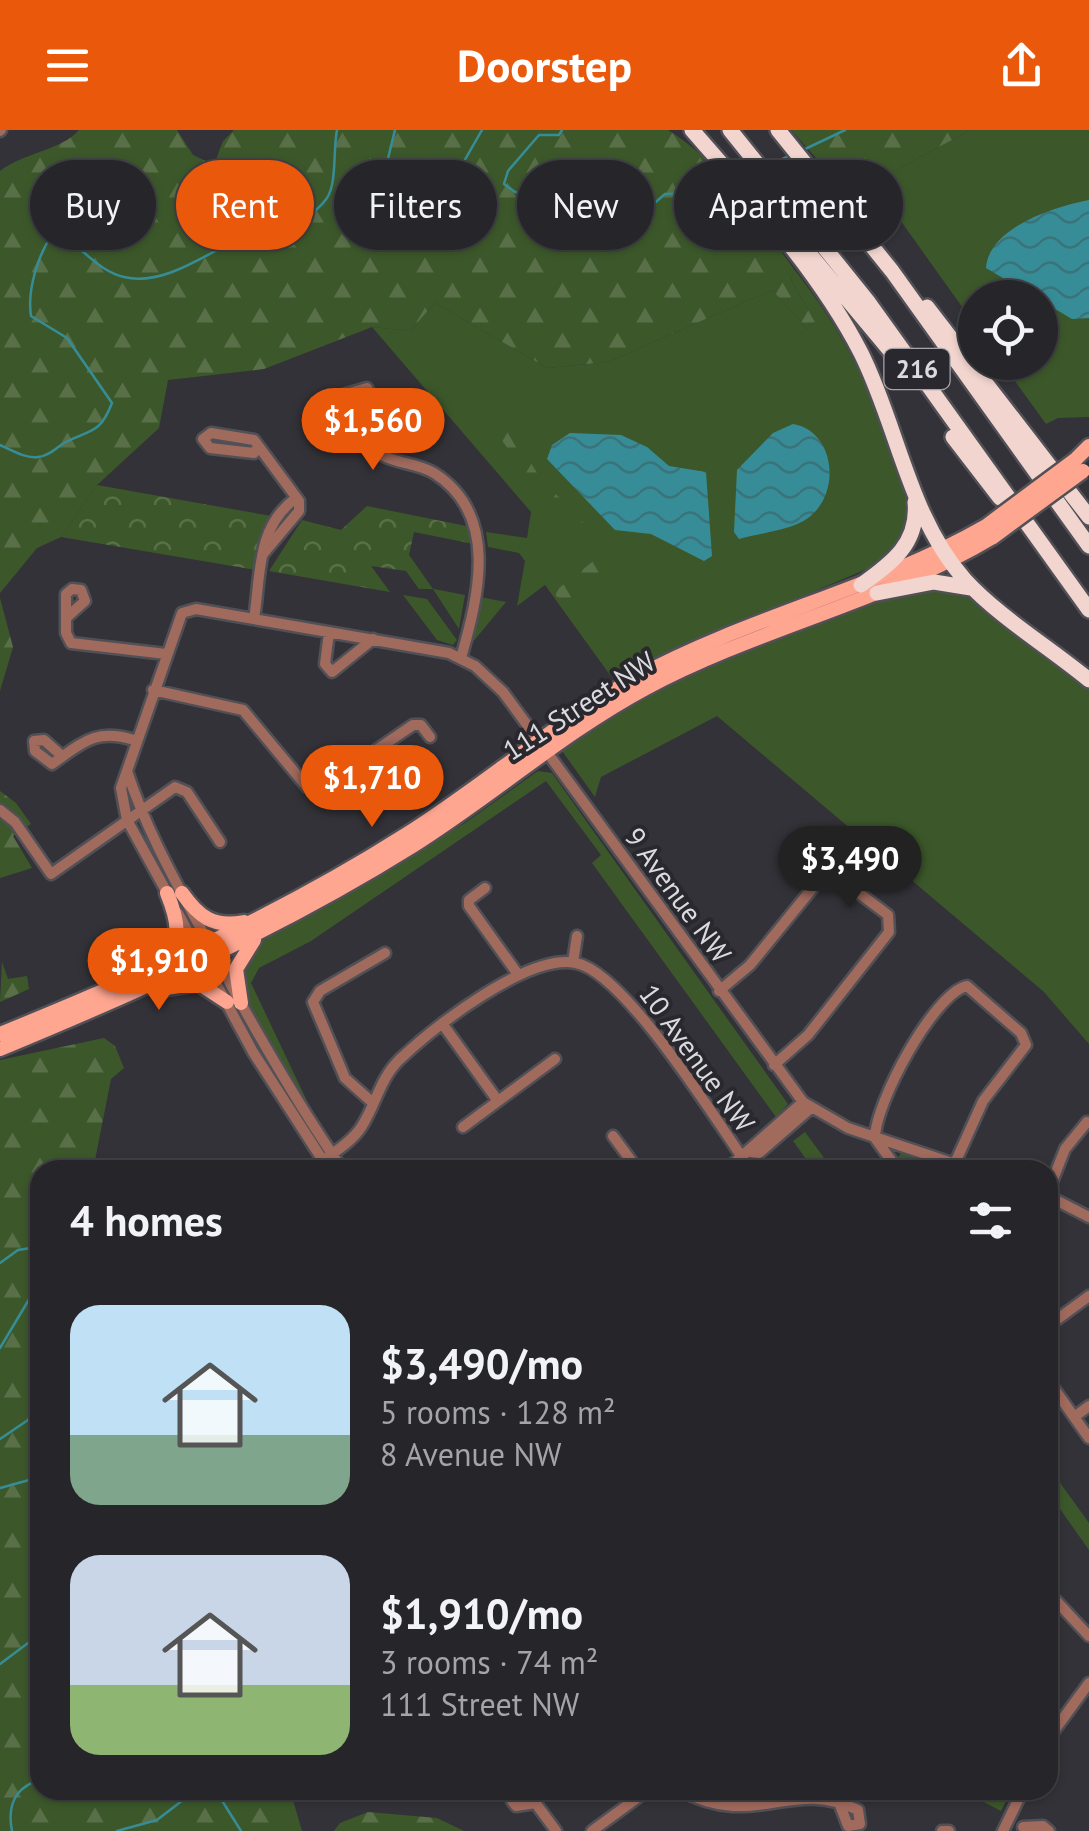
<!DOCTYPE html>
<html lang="en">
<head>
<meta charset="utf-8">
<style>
	body { margin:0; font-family:"PT Sans",sans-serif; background:#323236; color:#f1f3f6; height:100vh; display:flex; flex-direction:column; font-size:38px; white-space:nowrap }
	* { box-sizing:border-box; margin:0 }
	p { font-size:32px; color:#a4a5a8 }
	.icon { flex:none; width:55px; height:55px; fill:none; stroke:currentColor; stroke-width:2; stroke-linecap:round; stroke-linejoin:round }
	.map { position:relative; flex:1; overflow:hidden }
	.sheet { position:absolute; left:30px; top:1030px; width:1028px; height:640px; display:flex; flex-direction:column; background:#26262a; border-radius:30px; box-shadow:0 2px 8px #0004,0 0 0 2px #424347 }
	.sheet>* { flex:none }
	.guide { position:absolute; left:30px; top:30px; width:1030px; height:90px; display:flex; gap:20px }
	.fabs { position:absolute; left:958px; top:150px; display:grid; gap:20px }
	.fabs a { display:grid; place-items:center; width:100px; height:100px; border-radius:50%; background:#26262a; box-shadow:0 2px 8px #0004,0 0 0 2px #424347; font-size:50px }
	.price { position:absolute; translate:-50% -85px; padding:0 22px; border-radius:35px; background:#ea580c; color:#fff; font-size:32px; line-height:65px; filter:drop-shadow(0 2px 5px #0008) }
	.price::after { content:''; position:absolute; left:50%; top:60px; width:30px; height:22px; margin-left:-15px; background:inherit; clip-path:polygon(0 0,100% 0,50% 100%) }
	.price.current { background:#222; color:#fff }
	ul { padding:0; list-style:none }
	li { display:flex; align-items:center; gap:30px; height:250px; padding:0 40px }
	li span { display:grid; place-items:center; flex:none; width:280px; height:200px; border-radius:30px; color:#555 }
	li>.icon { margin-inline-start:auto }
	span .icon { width:120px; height:120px; fill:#fffc; stroke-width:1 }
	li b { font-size:42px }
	h2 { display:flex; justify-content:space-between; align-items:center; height:120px; padding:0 40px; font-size:42px }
	.pill { padding:0 35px; border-radius:45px; background:#26262a; box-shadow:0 2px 8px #0004,0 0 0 2px #424347; font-size:35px; line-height:90px }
	.pill.current { background:#ea580c; color:#fff }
	header { display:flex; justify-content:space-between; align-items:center; height:130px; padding:0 40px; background:#ea580c; color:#fff; font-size:45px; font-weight:600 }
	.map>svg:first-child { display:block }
	.grass { fill:#3c582a }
	.forest { fill:url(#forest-firs) }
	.park { fill:url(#park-crowns) }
	.water { fill:url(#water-waves) }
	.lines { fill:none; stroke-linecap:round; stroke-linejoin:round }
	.stream { stroke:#378d97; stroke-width:2.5 }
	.minor-casing { stroke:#515056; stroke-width:15 }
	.major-casing { stroke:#515056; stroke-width:19 }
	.highway-casing { stroke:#515056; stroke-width:20 }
	.minor { stroke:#a06a5d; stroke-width:10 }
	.major { stroke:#ffa691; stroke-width:14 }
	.highway { stroke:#f1d5ce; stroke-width:15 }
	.major-bridge-casing { stroke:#515056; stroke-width:19; stroke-linecap:butt }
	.major-bridge { stroke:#ffa691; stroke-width:14 }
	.labels { text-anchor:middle; stroke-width:8; stroke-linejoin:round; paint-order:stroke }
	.shield { fill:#29282e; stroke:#a6a5aa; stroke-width:2.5 }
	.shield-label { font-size:25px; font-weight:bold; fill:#dbdbdf }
	.street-label { font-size:28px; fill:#dbdbdf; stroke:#29282e }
</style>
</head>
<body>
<header><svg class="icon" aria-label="menu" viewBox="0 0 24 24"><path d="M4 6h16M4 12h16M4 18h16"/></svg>Doorstep<svg class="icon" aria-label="share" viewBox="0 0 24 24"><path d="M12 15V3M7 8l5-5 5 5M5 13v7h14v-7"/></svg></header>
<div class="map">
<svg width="1089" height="1701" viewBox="0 0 1089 1701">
	<defs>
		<pattern id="forest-firs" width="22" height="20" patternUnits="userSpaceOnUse" patternTransform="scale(2.5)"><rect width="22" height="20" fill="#3c582a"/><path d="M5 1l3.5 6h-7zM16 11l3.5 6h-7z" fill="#586f48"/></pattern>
		<pattern id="park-crowns" width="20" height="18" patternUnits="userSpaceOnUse" patternTransform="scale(2.5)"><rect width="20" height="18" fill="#3c582a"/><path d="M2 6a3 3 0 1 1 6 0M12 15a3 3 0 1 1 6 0" fill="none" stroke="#586f48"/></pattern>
		<pattern id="water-waves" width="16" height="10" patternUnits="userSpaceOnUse" patternTransform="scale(2.5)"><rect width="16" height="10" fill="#378d97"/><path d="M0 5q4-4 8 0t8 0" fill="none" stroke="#3b737a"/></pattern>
	</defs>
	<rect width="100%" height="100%" fill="#333238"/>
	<path class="grass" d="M 971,0 L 1089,0 L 1089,287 L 1058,288 L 1046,294 L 1002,233 L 1040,232 L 1040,168 L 975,168 L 975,195 L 873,52 Z
		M 794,139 C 844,203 872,259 897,337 C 902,353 912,372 910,389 C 907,412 891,424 874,436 L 668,523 L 615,552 L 545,455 L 517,476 L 525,431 L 519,423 L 488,417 L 486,402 L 527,408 L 531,382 L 372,197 L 410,201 L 435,173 L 547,238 L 608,232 L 772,160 L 807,199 L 815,192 L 791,150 Z
		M 935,455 L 965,461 L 1089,557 L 1089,914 L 1044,862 L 717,586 L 601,647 L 595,667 L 560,618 L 690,540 L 878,467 Z
		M 434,459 L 465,465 L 459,499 L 433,459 Z
		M 403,465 L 427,469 L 457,510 L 453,515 L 437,510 Z
		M 480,467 L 506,472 L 472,513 Z
		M 538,641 L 552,643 L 788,974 L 776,987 L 592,733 L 601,725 L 546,651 L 311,811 L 259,838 L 251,853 L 308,973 L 300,971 L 250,880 L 238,847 L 250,818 L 465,693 Z
		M 805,1002 L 833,1040 L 814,1040 L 793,1011 Z
		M 901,1023 L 935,1035 L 935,1040 L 903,1040 L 896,1030 Z
		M 1048,1336 L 1089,1393 L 1089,1420 L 1048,1362 Z"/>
	<path class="forest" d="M 79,0 L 177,0 L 193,25 L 214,35 L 223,11 L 234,0 L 668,0 C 722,34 756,88 794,139 L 791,150 L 815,192 L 807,199 L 772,160 L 608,232 L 547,238 L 435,173 L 410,201 L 372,197 L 264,239 L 168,250 L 159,298 L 97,355 L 61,407 L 37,418 L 0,463 L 0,41 C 23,23 62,20 79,0 Z
		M 791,0 L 971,0 L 873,52 L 836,50 Z
		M 488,280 L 520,316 L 541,349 L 613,423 L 625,424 L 632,431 L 630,441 C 589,442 509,319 485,286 Z
		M 596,429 L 610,445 L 586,460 L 576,474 L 557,467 L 554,462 Z
		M 0,468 L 13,517 L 0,561 Z
		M 0,661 L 16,673 L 31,694 L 13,706 L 32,738 L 0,748 Z
		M 2,832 L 8,849 L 27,846 L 29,859 L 0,872 Z
		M 104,908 L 115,916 L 124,938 L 111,949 L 93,1040 L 40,1040 L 40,1660 L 290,1660 L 302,1701 L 0,1701 L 0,930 Z
		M 368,1682 L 437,1688 L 464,1701 L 334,1701 L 340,1693 Z"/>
	<path class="park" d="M 97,355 L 271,386 L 260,412 L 256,440 L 61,407 Z
		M 367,376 L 471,397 L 474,414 L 414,402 L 409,425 L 433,459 L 419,459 L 406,441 L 371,436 L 390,462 L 269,441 L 302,390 L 341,400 Z
		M 961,1660 L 1011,1660 L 1001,1681 Z"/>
	<path class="water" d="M 1089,70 L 1089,188 L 1072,189 L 986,138 C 989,97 1054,77 1089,70 Z
		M 793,294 C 835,301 842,363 808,388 C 793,400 759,403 739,409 L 734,402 L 737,340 L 773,303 Z
		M 570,303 L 621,305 L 647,317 L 669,336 L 706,342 L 712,426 L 704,431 L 651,404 L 615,400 L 547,329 L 552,315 Z"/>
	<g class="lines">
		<path class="stream" d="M 395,0 L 381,57 C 395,80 420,76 443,68 L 482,0
			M 562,0 L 559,5 L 539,5 L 508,41 L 504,54 L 515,62 L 567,67 L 605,99 L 633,92 L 665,64 L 706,63 L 730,53
			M 801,21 L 845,0
			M 769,35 L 789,26
			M 0,315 C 11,320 26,329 38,327 C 50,326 56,317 66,312 C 91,299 100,304 112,273 L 67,208 L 31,186 C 27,160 38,124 53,104 C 81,112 94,140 124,147 C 165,157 210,121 246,105 C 275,92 306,98 327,68 C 337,53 333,19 337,0
			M 0,1133 L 18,1120 L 31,1118 L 40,1127
			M 0,1218 L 40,1151
			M 0,1309 L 28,1290 L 40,1266
			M 0,1358 L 40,1347
			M 0,1534 L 40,1504
			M 208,1660 L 221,1669 L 241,1701
			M 12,1701 C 7,1676 15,1657 40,1650
			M 117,1701 L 157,1690 L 196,1660"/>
		<defs>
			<path id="minor" d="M 0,1 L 1,0
				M 349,286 L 371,266 L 367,258 L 336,267 L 338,271 C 350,287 361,308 376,321 C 392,334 416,332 434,343 C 499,384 479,465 461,528
				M 258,316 L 254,323 L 210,318 L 203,309 L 211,303 L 254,310 L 299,371 L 299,381 L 263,424
				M 66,488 L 85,471 L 81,460 L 72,459 L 66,464 L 66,503 L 71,513 L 166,524
				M 254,489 C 261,444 256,397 296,368
				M 329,502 L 325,534 L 332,542 L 373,509
				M 153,560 L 243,580 L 307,657 L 316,661 L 413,595 L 421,595 L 430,607
				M 62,626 L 44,610 L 34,611 L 35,621 L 52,634 C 82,613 95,598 134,610
				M 127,641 C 146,699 173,747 202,801 C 245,883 290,963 343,1040
				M 0,680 L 15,692 L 51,744 L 175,657 L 187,662 L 220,712
				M 485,758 L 469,770 L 469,776 L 517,843
				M 170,768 L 127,690 L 121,658 L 182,483 L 196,479 L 449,523 L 475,536 L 503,562 L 803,972 L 848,998 L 973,1040
				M 178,783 L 253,922 L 329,1040
				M 573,832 L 577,806
				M 719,861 L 750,835 L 824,744 L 838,747 L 888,785 L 889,802 L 808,905 L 774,935
				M 444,896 L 498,971
				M 373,973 L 345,948 L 313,872 L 320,861 L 385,823
				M 463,997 L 555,929
				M 613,1006 L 638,1040
				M 751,1022 L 759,1023 L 811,978
				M 310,1040 C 327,1026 350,1015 362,996 C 376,974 380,949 399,930 C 434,897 528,823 576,833 C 626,843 718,994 751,1040
				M 726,1040 L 803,972
				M 898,1040 L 875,1008 C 875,973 934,863 967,856 L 1021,903 L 1026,915 L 983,971 L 955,1033 L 945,1040
				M 1048,1062 L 1065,1019 L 1087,992
				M 1048,1066 L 1089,1087
				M 1048,1196 L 1089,1166
				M 1048,1250 L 1089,1308
				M 1074,1287 L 1089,1276
				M 1048,1462 L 1089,1506
				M 1048,1609 L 1089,1553
				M 515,1660 L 512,1671 L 516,1676 L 535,1673
				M 526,1660 L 556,1701
				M 679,1660 C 758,1701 789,1647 858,1680 L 860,1694 L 848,1696 L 840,1675
				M 1023,1697 L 1043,1696 L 1049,1701
				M 592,1701 L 648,1660
				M 942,1701 L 949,1701
				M 1003,1701 L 1023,1660"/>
			<path id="major" d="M 1076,329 L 1089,316
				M 182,763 C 199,787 213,798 244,792
				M 159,833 C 184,813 178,790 167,763
				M 160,859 L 198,853 L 227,872
				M 241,873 L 236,839 L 254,810
				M 0,904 C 141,847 278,786 407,704 C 486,654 557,591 639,546 C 750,486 876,459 986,396
				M 0,919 C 143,860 283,797 414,715 C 493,665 564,602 646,558 C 758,498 884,472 993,407"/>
			<path id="highway" d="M 692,0 C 752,69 819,141 861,223 C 898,297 909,387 965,450 C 999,487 1049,517 1089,550
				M 730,0 L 869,173 L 1089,480
				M 778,0 L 892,141 L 1089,416
				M 747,49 L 902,235
				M 927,177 L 1089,387
				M 953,307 L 1000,368
				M 861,455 C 892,433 919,413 915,372
				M 877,463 L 934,452 L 971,458"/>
		</defs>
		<use href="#minor" class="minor-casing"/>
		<use href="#major" class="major-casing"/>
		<use href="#highway" class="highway-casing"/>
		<use href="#minor" class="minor"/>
		<use href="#major" class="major"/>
		<use href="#highway" class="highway"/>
		<defs>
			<path id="major-bridge" d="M 986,396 L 1076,329
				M 993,407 L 1083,341"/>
		</defs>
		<use href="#major-bridge" class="major-bridge-casing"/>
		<use href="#major-bridge" class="major-bridge"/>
	</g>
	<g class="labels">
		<rect class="shield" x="884.5" y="219" width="65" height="40" rx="8"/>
		<g class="shield-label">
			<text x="917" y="248">216</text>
		</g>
		<g class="street-label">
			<text transform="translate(579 576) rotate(-33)" y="10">111 Street NW</text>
			<text transform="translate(678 765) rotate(54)" y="10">9 Avenue NW</text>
			<text transform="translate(697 928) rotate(54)" y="10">10 Avenue NW</text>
		</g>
	</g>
</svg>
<div class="fabs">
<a><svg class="icon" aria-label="locate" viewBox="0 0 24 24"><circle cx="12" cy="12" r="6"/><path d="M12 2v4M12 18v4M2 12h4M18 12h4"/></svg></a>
</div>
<b class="price" style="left:373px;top:343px">$1,560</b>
<b class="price" style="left:372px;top:700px">$1,710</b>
<b class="price current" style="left:850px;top:781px">$3,490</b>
<b class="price" style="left:159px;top:883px">$1,910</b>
<div class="guide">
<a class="pill">Buy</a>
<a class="pill current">Rent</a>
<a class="pill">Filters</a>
<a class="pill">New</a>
<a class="pill">Apartment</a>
</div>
<section class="sheet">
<h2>4 homes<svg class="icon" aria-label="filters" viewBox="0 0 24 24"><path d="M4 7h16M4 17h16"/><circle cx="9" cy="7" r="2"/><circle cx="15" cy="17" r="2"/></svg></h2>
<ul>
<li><span style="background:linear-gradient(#bfe0f5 65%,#7fa58c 0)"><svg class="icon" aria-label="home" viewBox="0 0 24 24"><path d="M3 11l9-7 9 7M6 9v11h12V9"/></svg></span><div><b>$3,490/mo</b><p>5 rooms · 128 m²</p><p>8 Avenue NW</p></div></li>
<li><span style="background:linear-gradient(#c9d6e8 65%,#8fb573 0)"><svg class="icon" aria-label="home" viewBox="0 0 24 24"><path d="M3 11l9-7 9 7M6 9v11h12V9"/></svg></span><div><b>$1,910/mo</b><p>3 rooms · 74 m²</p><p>111 Street NW</p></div></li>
</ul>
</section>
</div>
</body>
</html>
